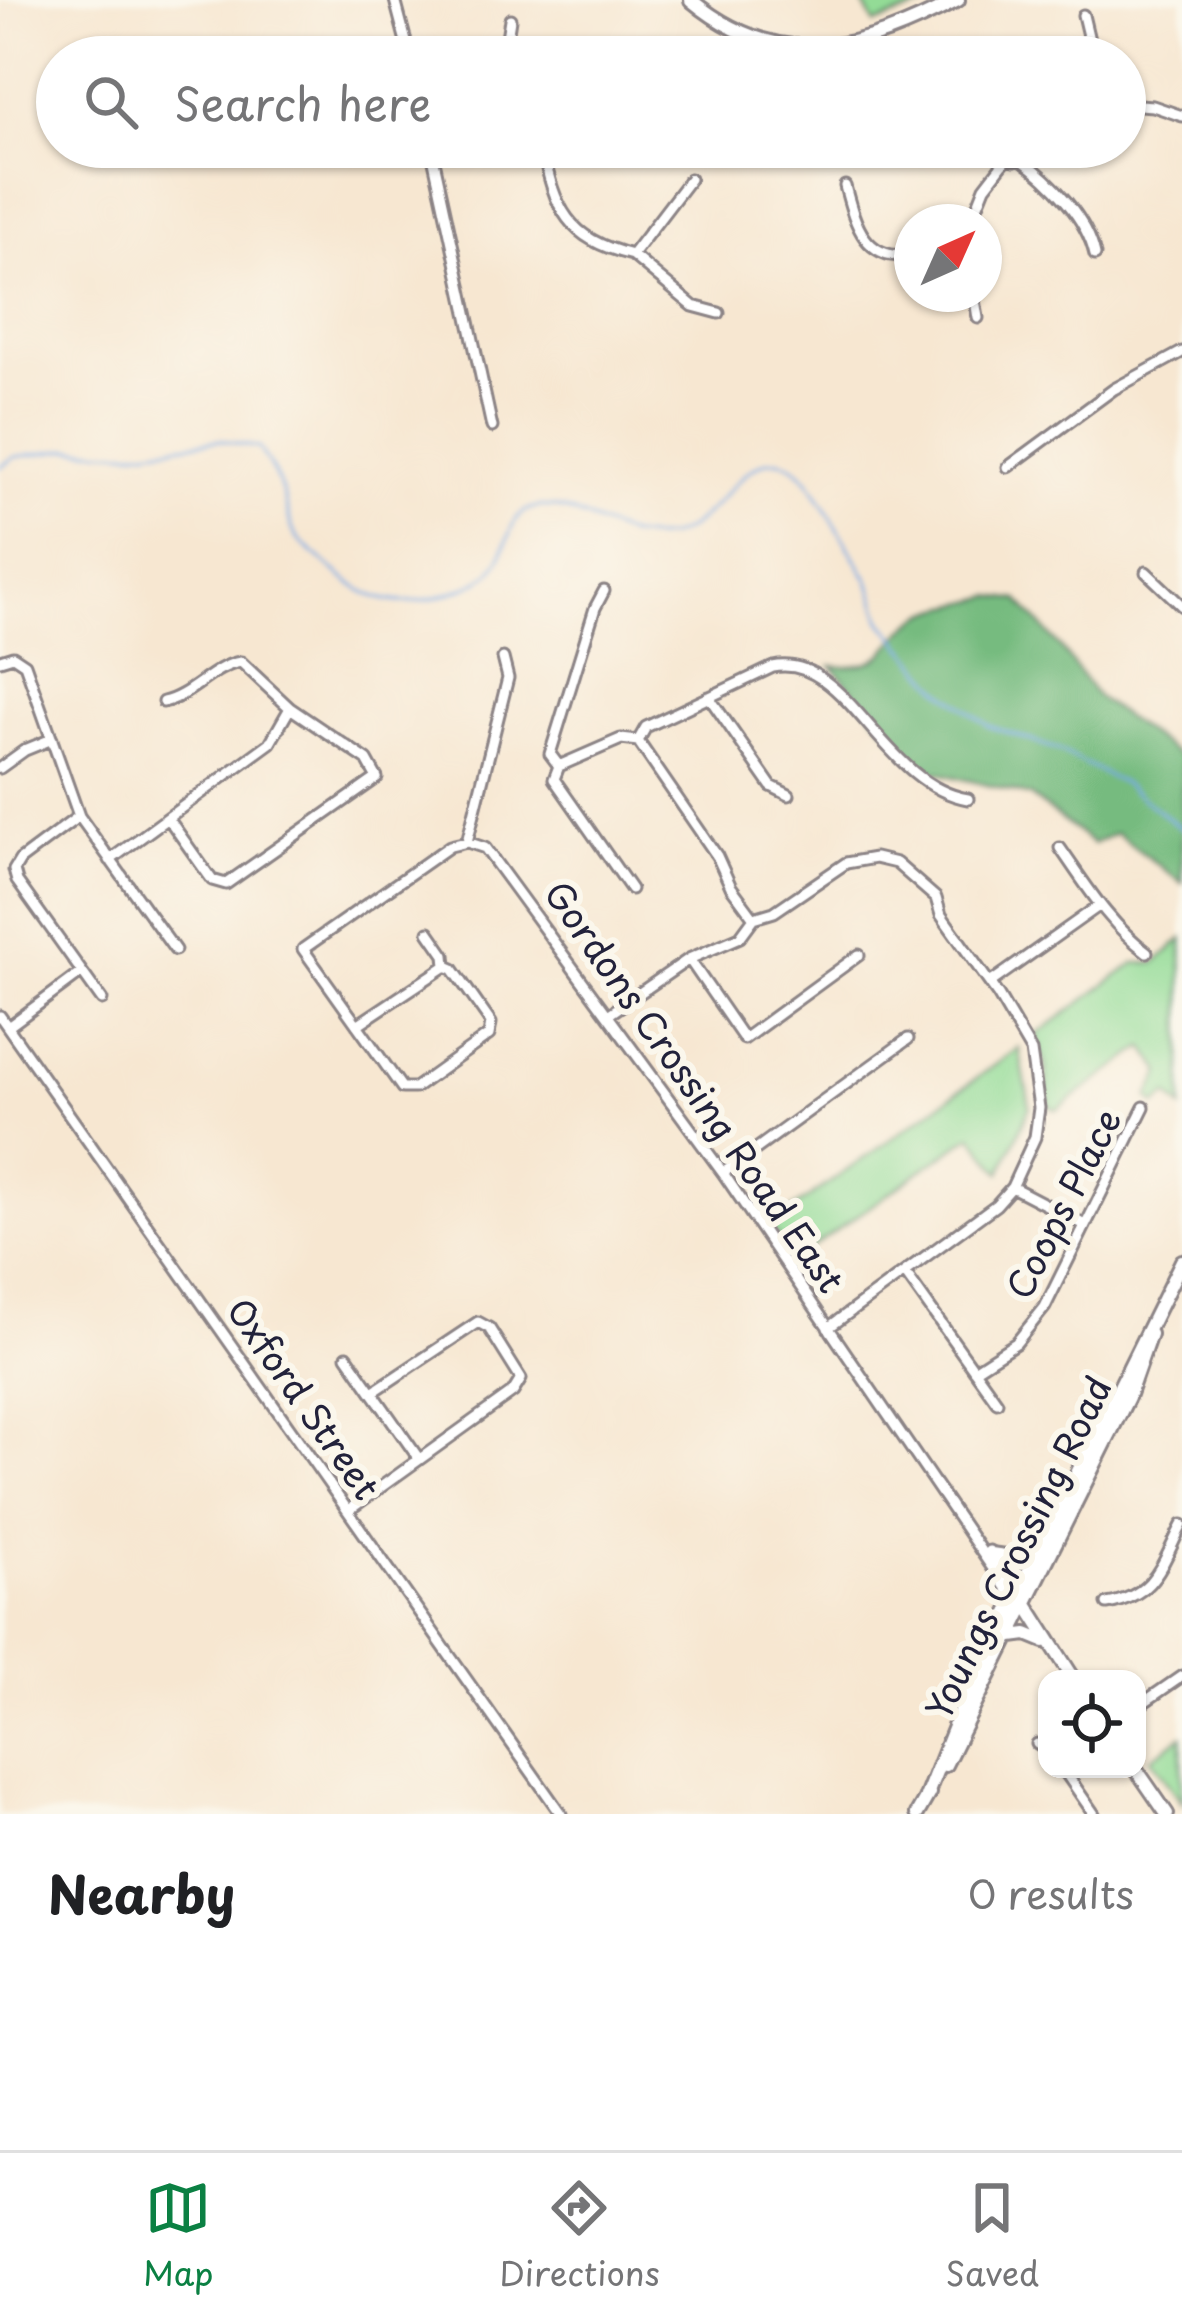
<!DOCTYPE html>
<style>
:root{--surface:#fff;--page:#f2f2f2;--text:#202124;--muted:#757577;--line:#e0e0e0;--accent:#0b8043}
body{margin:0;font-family:"Playpen Sans",sans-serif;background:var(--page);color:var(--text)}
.controls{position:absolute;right:36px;bottom:36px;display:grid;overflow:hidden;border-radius:24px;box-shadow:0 3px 9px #0004}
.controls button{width:108px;height:108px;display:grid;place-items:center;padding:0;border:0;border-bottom:3px solid var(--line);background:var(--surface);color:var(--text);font:60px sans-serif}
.compass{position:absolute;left:894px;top:204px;width:108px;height:108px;border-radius:50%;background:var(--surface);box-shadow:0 3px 9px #0004;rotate:45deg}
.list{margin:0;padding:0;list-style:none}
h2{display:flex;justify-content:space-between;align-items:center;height:156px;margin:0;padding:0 48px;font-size:51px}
h2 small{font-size:39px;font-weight:400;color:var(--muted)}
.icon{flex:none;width:66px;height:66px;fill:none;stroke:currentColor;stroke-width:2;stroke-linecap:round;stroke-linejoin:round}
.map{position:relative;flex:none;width:1182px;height:1814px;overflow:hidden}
.search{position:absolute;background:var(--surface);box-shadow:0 3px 9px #0004;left:36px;right:36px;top:36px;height:132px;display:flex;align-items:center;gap:30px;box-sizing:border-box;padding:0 42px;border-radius:66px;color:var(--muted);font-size:45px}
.sheet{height:336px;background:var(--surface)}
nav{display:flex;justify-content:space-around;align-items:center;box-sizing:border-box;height:168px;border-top:3px solid var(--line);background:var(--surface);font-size:33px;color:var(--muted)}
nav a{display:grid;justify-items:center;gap:6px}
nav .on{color:var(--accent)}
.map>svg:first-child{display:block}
.green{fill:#93db96;stroke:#5a7e68;stroke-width:3}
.forest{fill:#76bb7f;stroke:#4c6e5d;stroke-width:3}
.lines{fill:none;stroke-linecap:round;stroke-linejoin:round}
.stream{stroke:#79abe5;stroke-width:3}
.street-casing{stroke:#8c8486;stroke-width:15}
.secondary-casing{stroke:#8c8486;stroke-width:18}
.street{stroke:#fff;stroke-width:9}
.secondary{stroke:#fff;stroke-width:12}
.labels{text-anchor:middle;stroke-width:12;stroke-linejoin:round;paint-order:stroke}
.street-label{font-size:36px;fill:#22223b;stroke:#fbf7ec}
</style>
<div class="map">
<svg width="1182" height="1814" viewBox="0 0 1182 1814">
<rect width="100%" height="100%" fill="#fbf7ec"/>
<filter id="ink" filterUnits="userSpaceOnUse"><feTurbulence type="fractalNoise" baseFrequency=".00833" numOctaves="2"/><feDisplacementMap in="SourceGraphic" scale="24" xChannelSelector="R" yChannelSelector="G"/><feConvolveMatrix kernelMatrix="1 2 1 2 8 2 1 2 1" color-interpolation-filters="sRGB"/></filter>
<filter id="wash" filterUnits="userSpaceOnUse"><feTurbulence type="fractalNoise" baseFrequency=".004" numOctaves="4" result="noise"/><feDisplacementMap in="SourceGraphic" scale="48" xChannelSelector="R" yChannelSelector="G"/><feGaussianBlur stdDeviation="2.7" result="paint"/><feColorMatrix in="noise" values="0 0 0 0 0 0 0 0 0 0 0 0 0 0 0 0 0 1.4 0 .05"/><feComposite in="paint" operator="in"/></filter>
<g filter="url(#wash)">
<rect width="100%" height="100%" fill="#f7e7d1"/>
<path class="green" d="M861 0H942L875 24Z
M1182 939V1108L1168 1095 1156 1105 1149 1097 1162 1072 1144 1047 1057 1110 1049 1106 1046 1069 1036 1035 1135 963H1155Z
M1019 1048 1030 1106 1001 1173 972 1135 794 1260 770 1225Z
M1182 1736V1802L1151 1758Z"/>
<path class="forest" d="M992 596 1019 600 1061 648 1097 697 1182 758V883L1116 833 1093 844 1030 796 919 768 832 666C899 671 883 629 936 610 954 604 974 602 992 596Z"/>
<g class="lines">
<path class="stream" d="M0 467 15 457 69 449 131 452 220 440 259 448C267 461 276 474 281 488 286 503 288 519 294 532 299 543 311 550 320 558 357 593 389 613 441 596 456 591 471 587 484 578 509 561 505 522 525 511 568 488 622 559 682 532 725 512 761 417 811 484L869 581 882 621 939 688 989 726 1058 750 1124 784 1182 829"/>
</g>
</g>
<g filter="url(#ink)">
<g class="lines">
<defs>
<path id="street" d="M395 0 410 57
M1083 15 1093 57
M504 57 510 19
M1125 104 1153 106 1182 116
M431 147 492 427
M542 147C555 209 567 239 632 255L690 179
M1007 147 1008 157 1015 160 1023 157 1024 147
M543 153 565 147
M1021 159C1051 181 1087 218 1095 255
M845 186C855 223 864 262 912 255
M971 222 985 187 1008 157
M632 255 693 306 719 313
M974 294 978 318
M1008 467 1114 389 1182 352
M1146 572 1182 606
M0 660 13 656 25 664 79 816 175 950
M709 697 771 786 789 795
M163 702C192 696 212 666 241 662L290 708 367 760 377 778 226 884 212 880 168 818
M638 741 717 856 731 887 754 918
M559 766 621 739 638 741 646 727 773 667C847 652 882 785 968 799
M559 766 550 754 595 608 604 591
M559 766 554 779 631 889
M0 768 25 750 52 739
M79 816 20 860 14 870 17 881 102 1000
M467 842 508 678 503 658
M1060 848C1086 885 1110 925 1147 952
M110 860 270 743 290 708
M429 932 445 955 446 966
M689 959 744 1039 859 955
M990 983 1100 905
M608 1015 689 959 740 937 754 918 774 912 846 863 875 858 896 863 936 898 941 915 998 995 1031 1051 1039 1108 1035 1137 1012 1187 996 1205 828 1328
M0 1016 561 1814
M357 1025 446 966 453 969 491 1023 489 1035 415 1088H402L303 949 450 846 467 842 485 848 723 1173 1015 1601
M8 1027 82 972
M723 1173 908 1039
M1012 1187 1085 1225
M905 1273 997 1402
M347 1356 419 1459
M974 1370 1016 1343 1045 1307 1144 1107
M349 1510 513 1392 521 1379 489 1328 478 1322 373 1392
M989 1551 1019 1593
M1107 1604C1156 1595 1161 1565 1182 1525
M1137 1707 1182 1676
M1037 1744 1047 1750
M1063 1769 1094 1814"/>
<path id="secondary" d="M691 0C781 75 864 49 958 0
M991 1554 1019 1558 1039 1546
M1023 1599 1074 1679
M1012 1636 1027 1634 1044 1641
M945 1765 1128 1397 1150 1334
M1136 1769 1167 1814
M926 1797 963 1704 1182 1261
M917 1814 929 1793"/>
</defs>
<use href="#street" class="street-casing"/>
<use href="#secondary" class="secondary-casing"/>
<use href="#street" class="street"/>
<use href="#secondary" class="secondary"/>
</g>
</g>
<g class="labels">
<g class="street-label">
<text transform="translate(694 1087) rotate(55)" y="13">Gordons Crossing Road East</text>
<text transform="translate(1064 1204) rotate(-63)" y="13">Coops Place</text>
<text transform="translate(303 1399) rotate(55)" y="13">Oxford Street</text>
<text transform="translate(1019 1548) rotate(-64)" y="13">Youngs Crossing Road</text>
</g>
</g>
</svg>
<div class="controls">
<button><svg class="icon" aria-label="locate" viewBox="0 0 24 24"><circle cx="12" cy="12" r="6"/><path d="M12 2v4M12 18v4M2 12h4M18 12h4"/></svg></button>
</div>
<svg class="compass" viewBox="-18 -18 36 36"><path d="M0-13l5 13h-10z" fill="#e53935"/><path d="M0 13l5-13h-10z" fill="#757577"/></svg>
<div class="search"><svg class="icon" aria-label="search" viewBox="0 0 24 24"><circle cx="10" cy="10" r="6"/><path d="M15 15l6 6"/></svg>Search here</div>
</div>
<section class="sheet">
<h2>Nearby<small>0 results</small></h2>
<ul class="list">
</ul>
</section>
<nav>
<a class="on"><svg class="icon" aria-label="map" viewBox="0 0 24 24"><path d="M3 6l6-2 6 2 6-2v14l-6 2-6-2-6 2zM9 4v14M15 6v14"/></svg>Map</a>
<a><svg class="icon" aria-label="directions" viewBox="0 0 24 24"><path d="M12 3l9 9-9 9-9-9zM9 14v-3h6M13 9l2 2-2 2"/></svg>Directions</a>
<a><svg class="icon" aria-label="saved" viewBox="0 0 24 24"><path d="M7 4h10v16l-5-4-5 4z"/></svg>Saved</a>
</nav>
